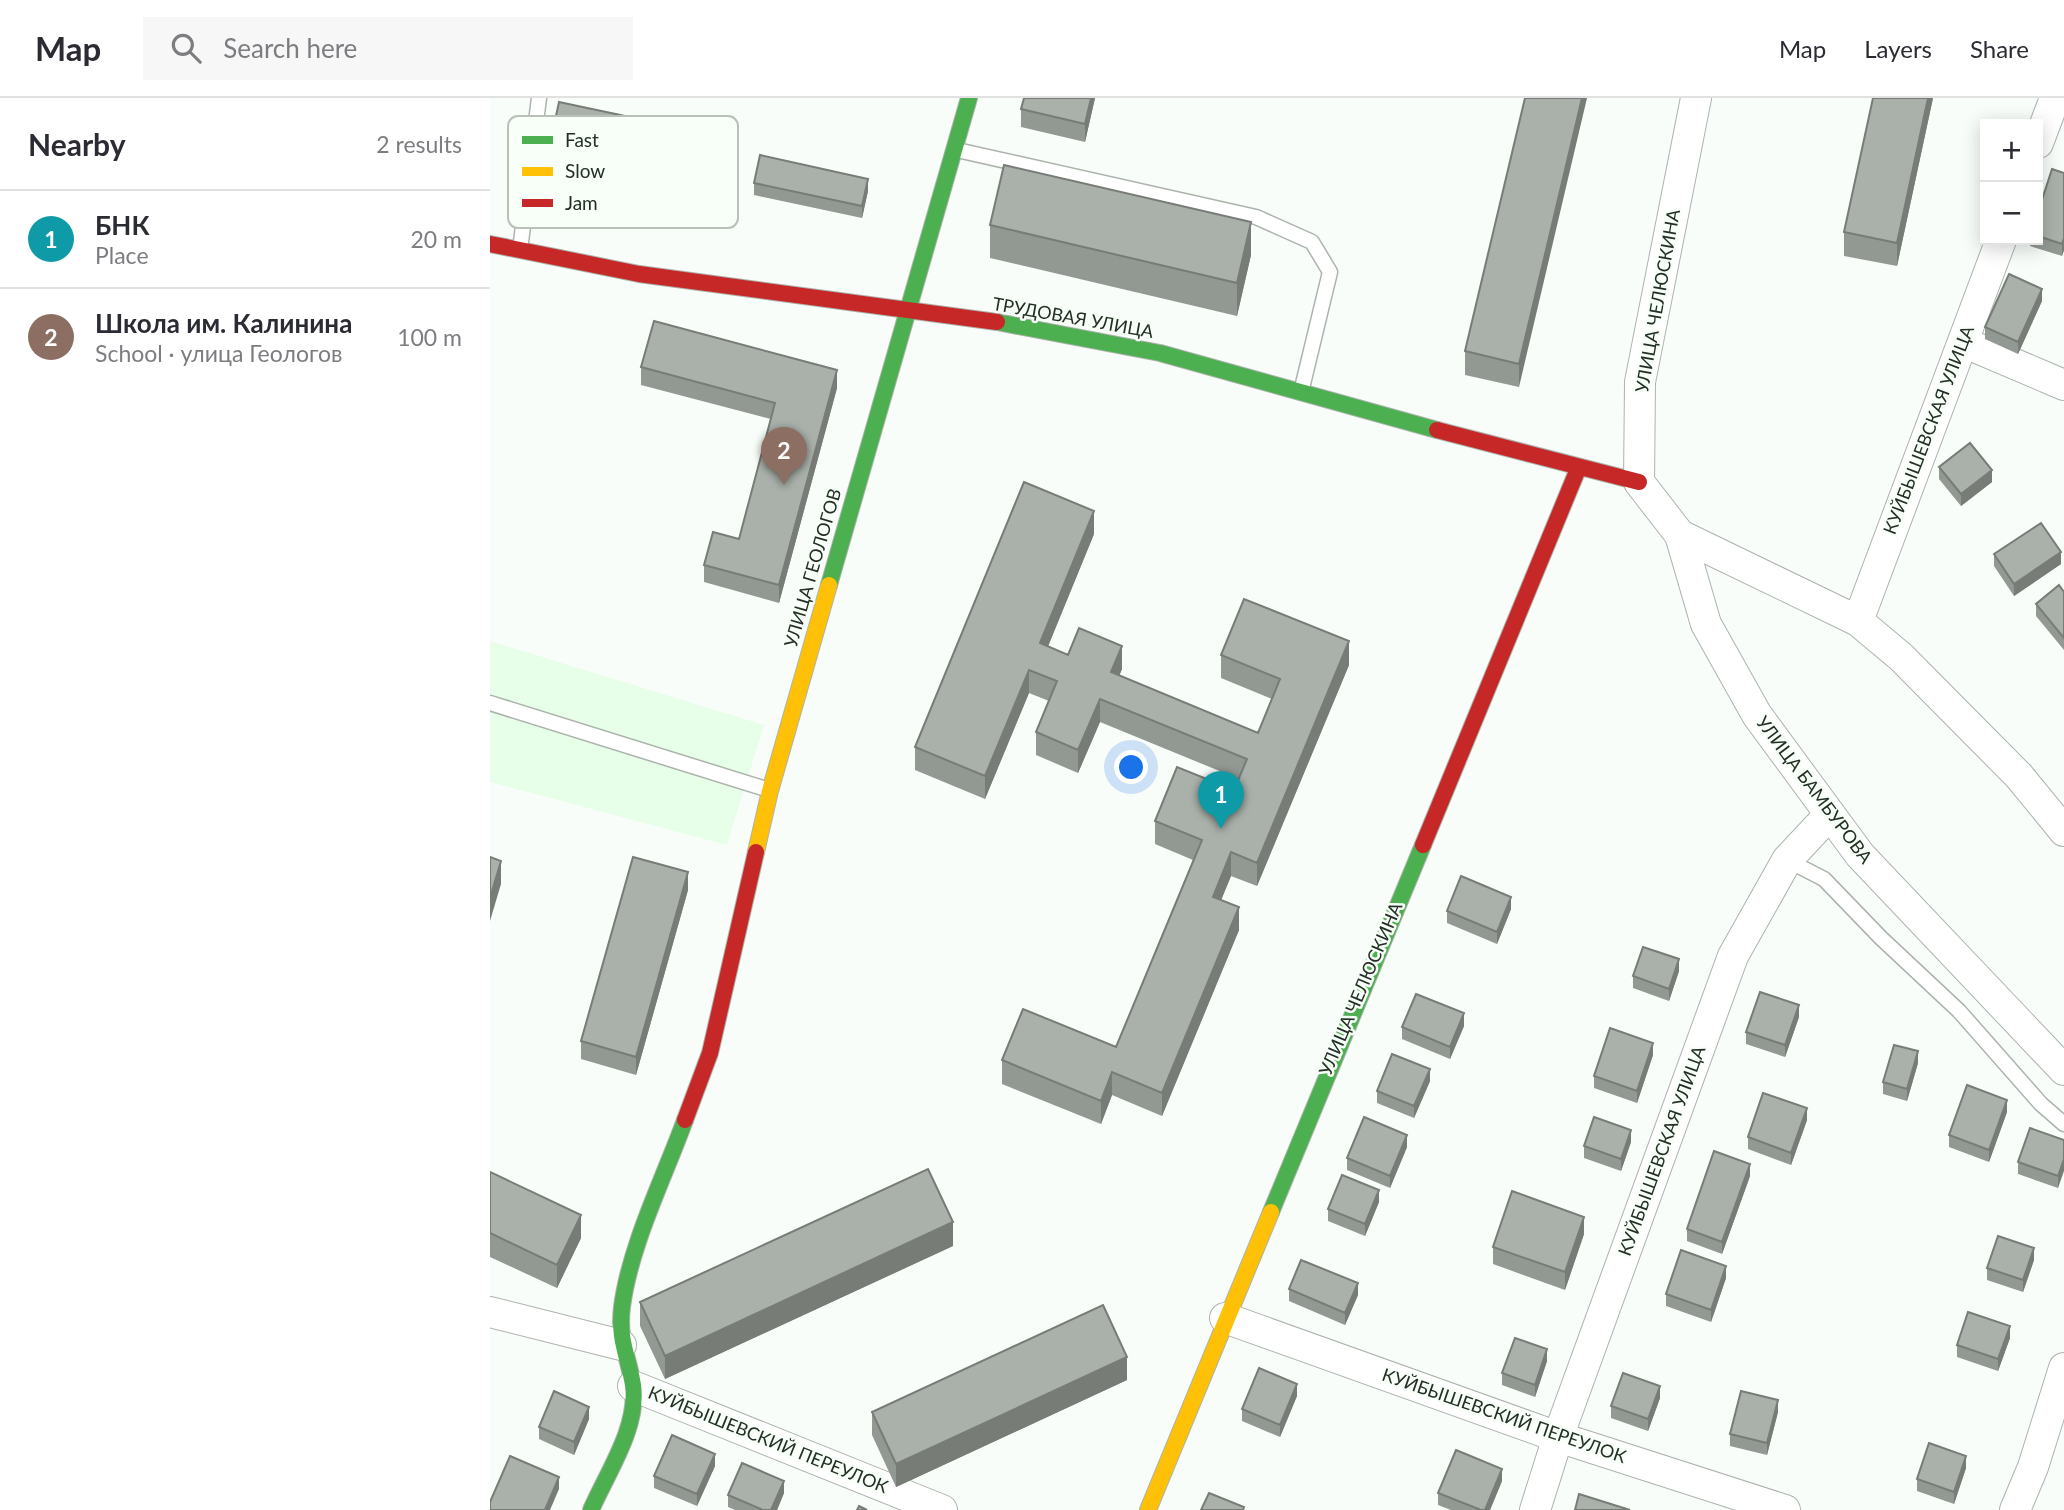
<!DOCTYPE html>
<meta charset="utf-8">
<style>
:root{--surface:#fff;--page:#f7f7f7;--text:#2b2b33;--muted:#7c7c81;--line:#e1e1e2;--accent:#6e776f}
body{margin:0;font-family:Lato,sans-serif;background:var(--page);color:var(--text)}
.controls{position:absolute;right:21px;top:21px;display:grid;overflow:hidden;border-radius:0px;box-shadow:0 4px 18px #0003}
.controls button{width:63px;height:63px;display:grid;place-items:center;padding:0;border:0;border-bottom:2px solid var(--line);background:var(--surface);color:var(--text);font:35px sans-serif}
.you{position:absolute;left:642px;top:670px;width:24px;height:24px;margin:-18px;border:5px solid #fff;border-radius:50%;background:#1a73e8;box-shadow:0 0 0 10px #1a73e833}
.badge{display:grid;place-items:center;width:46px;height:46px;border-radius:50%;background:var(--accent);color:#fff;font-size:23px;font-weight:700}
.pin{position:absolute;translate:-50% -58px;filter:drop-shadow(0 2px 4px #0008)}
.pin::after{content:'';position:absolute;top:37px;width:24px;height:21px;background:inherit;clip-path:polygon(0 0,100% 0,50% 100%)}
.list{margin:0;padding:0;list-style:none}
h2{display:flex;justify-content:space-between;align-items:center;height:91px;margin:0;padding:0 28px;font-size:30px}
h2 small{font-size:23px;font-weight:400;color:var(--muted)}
.list li{display:grid;grid-template-columns:46px 1fr auto;gap:21px;align-items:center;box-sizing:border-box;height:98px;padding:0 28px;border-top:2px solid var(--line)}
.list b{display:block;font-size:26px;white-space:nowrap}
.list p{margin:0;font-size:23px;white-space:nowrap;color:var(--muted)}
.list em{font-size:23px;font-style:normal;color:var(--muted)}
.icon{flex:none;width:38px;height:38px;fill:none;stroke:currentColor;stroke-width:2;stroke-linecap:round;stroke-linejoin:round}
.map{position:relative;flex:none;width:1574px;height:1412px;overflow:hidden}
header{display:flex;align-items:center;gap:42px;box-sizing:border-box;height:98px;padding:0 35px;background:var(--surface);border-bottom:2px solid var(--line)}
header strong{font-size:33px}
nav{display:flex;gap:38px;margin-inline-start:auto;font-size:24px}
.search{width:490px;height:63px;background:var(--page);display:flex;align-items:center;gap:18px;box-sizing:border-box;padding:0 24px;border-radius:0px;color:var(--muted);font-size:26px}
main{display:flex}
aside{flex:1;background:var(--surface)}
.map>svg:first-child{display:block}
.built{fill:#e7fee8}
.lines{fill:none;stroke-linecap:round;stroke-linejoin:round}
.lane-casing{stroke:#acb3ac;stroke-width:17}
.street-casing{stroke:#acb3ac;stroke-width:32}
.fast-casing{stroke:#acb3ac;stroke-width:18}
.slow-casing{stroke:#acb3ac;stroke-width:18}
.jam-casing{stroke:#acb3ac;stroke-width:18}
.lane{stroke:#fefffe;stroke-width:14}
.street{stroke:#fefffe;stroke-width:30}
.fast{stroke:#4caf50;stroke-width:16}
.slow{stroke:#ffc107;stroke-width:16}
.jam{stroke:#c62828;stroke-width:16}
.wall{fill:#929892}
.shaded-wall{fill:#777c77}
.building{fill:#aab1aa;stroke:#777c77;stroke-width:2}
.labels{text-anchor:middle;stroke-width:5;stroke-linejoin:round;paint-order:stroke}
.street-label{font-size:18px;fill:#232f24;stroke:#f8fef8}
.key{fill:#f8fef8;stroke:#b8c0b8;stroke-width:2}
.key-label{font-size:19px;fill:#232f24}
</style>
<header>
<strong>Map</strong>
<div class="search"><svg class="icon" aria-label="search" viewBox="0 0 24 24"><circle cx="10" cy="10" r="6"/><path d="M15 15l6 6"/></svg>Search here</div>
<nav><a>Map</a><a>Layers</a><a>Share</a></nav>
</header>
<main>
<aside>
<h2>Nearby<small>2 results</small></h2>
<ul class="list">
<li><span class="badge" style="background:#0f9aa8">1</span><div><b>БНК</b><p>Place</p></div><em>20 m</em></li>
<li><span class="badge" style="background:#8d6e63">2</span><div><b>Школа им. Калинина</b><p>School · улица Геологов</p></div><em>100 m</em></li>
</ul>
</aside>
<div class="map">
<svg width="1574" height="1412" viewBox="0 0 1574 1412">
<rect width="100%" height="100%" fill="#f9fdf9"/>
<path class="built" d="M0 543 274 627 237 747 0 684Z"/>
<g class="lines">
<defs>
<path id="lane" d="M467 52 766 119 822 144 840 174 812 290
M30 152 49 0
M0 605 279 692
M1297 762 1334 781 1391 840 1469 913 1551 1006 1574 1026"/>
<path id="street" d="M1206 0 1150 284 1149 384 1190 437 1216 526 1267 617 1370 757 1574 972
M1548 45 1565 0
M1473 244 1574 287
M1190 437 1368 523 1411 559 1529 678 1574 733
M1368 523 1511 142
M0 1214 131 1247
M735 1220 1068 1339 1295 1412
M143 1288 452 1412
M1045 1412 1068 1339 1243 858 1297 762 1340 716
M1525 1412 1543 1369 1574 1270"/>
<path id="fast" d="M507 224 670 255 947 332
M339 487 479 0
M781 1114 933 747
M101 1412C117 1375 149 1329 143 1287 138 1257 128 1242 132 1209 140 1147 174 1080 195 1022"/>
<path id="slow" d="M266 754 280 693 339 487
M658 1412 781 1114"/>
<path id="jam" d="M0 146 149 176 507 224
M947 332 1149 384
M933 747 1088 371
M195 1022 220 955 266 754"/>
</defs>
<use href="#lane" class="lane-casing"/>
<use href="#street" class="street-casing"/>
<use href="#fast" class="fast-casing"/>
<use href="#slow" class="slow-casing"/>
<use href="#jam" class="jam-casing"/>
<use href="#lane" class="lane"/>
<use href="#street" class="street"/>
<use href="#fast" class="fast"/>
<use href="#slow" class="slow"/>
<use href="#jam" class="jam"/>
</g>
<path class="wall" d="M605 0 595 44 531 29V11Z
M1035 0 1029 289 975 277V253Z
M1443 0 1407 168 1354 158V134Z
M63 32 206 51 200 79 63 50Z
M1574 75V152L1572 158 1540 148V142H1548V114Z
M264 85 378 93 372 120 264 97Z
M500 127 761 157 747 218 500 160Z
M1552 203 1528 256 1495 241V229Z
M151 269 347 290 289 505 214 484V467L249 441 281 321 151 287Z
M1449 369 1502 384 1471 408 1449 381Z
M604 436 558 548 578 557 632 571 629 578 768 635 782 601 731 580V557L859 567 767 788 741 778 731 802 749 832 672 1018 622 997 611 1026 512 986V962L626 949 703 762 665 746V723L744 692 749 681 610 624 588 675 546 657V634L559 603 539 595 495 701 425 672V649Z
M1504 456 1571 466 1524 498 1504 468Z
M1574 494V552L1546 518V506Z
M198 792 146 977 91 961V943Z
M1021 811 1007 846 957 825V813Z
M1189 873 1179 903 1143 890V878Z
M1309 919 1295 959 1256 946V934Z
M974 928 960 961 912 941V929Z
M1163 957 1147 1005 1104 990V978Z
M1428 965 1417 1003 1393 996V984Z
M940 983 924 1020 887 1005V993Z
M1517 1014 1499 1064 1459 1049V1037Z
M1317 1022 1301 1067 1258 1051V1039Z
M1574 1042 1568 1090 1528 1076V1064Z
M1141 1044 1131 1073 1094 1060V1048Z
M917 1049 900 1090 857 1072V1060Z
M0 1074 91 1140 67 1190 0 1159Z
M1260 1078 1232 1156 1197 1143V1131Z
M889 1104 875 1138 838 1123V1111Z
M1094 1136 1075 1192 1003 1166V1149Z
M463 1148 175 1281 150 1228V1204Z
M1544 1162 1533 1194 1497 1182V1170Z
M1236 1180 1221 1224 1176 1208V1196Z
M799 1191 868 1197 855 1227 799 1203Z
M1520 1240 1508 1273 1467 1259V1247Z
M1057 1263 1045 1299 1012 1287V1275Z
M637 1282 406 1389 382 1337V1314Z
M807 1298 790 1339 752 1323V1311Z
M1170 1300 1158 1333 1121 1320V1308Z
M1288 1314 1277 1357 1240 1348V1336Z
M99 1321 84 1357 49 1341V1329Z
M225 1368 207 1408 164 1390V1378Z
M1476 1370 1464 1406 1427 1393V1381Z
M1012 1383 1000 1412H961L948 1407V1395Z
M294 1395 287 1412H245L238 1409V1397Z"/>
<path class="shaded-wall" d="M601 0H605L595 44V26Z
M1092 0H1097L1029 289V266Z
M1438 0H1443L1407 168V145Z
M206 33V51L200 79V61Z
M378 81V93L372 120V108Z
M761 124V157L747 218V185Z
M1574 140V152L1572 158V146Z
M1552 191V203L1528 256V244Z
M347 272V290L289 505V487Z
M1502 372V384L1471 408V396Z
M604 413V436L550 568V545Z
M1571 454V466L1524 498V486Z
M859 543V567L767 788V765Z
M632 548V571L621 597V574Z
M539 572V595L495 701V678Z
M610 601V624L588 675V652Z
M741 754V778L723 822V799Z
M11 763V786L0 823V800Z
M198 774V792L146 977V959Z
M1021 799V811L1007 846V834Z
M749 809V832L672 1018V995Z
M1189 861V873L1179 903V891Z
M1309 907V919L1295 959V947Z
M974 915V928L960 961V949Z
M1163 945V957L1147 1005V993Z
M1428 953V965L1417 1003V991Z
M940 971V983L924 1020V1008Z
M622 974V997L611 1026V1003Z
M1517 1002V1014L1499 1064V1052Z
M1317 1010V1022L1301 1067V1055Z
M1141 1032V1044L1131 1073V1061Z
M917 1037V1049L900 1090V1078Z
M1574 1061V1073L1568 1090V1078Z
M1260 1066V1078L1232 1156V1144Z
M889 1092V1104L875 1138V1126Z
M91 1117V1140L67 1190V1167Z
M1094 1119V1136L1075 1192V1174Z
M463 1124V1148L175 1281V1258Z
M1544 1150V1162L1533 1194V1182Z
M1236 1168V1180L1221 1224V1212Z
M868 1185V1197L855 1227V1215Z
M1520 1228V1240L1508 1273V1261Z
M1057 1251V1263L1045 1299V1287Z
M637 1259V1282L406 1389V1366Z
M807 1286V1298L790 1339V1327Z
M1170 1288V1300L1158 1333V1321Z
M1288 1302V1314L1277 1357V1345Z
M99 1309V1321L84 1357V1344Z
M225 1356V1368L207 1408V1396Z
M1476 1358V1370L1464 1406V1394Z
M1012 1371V1383L1000 1412H995Z
M69 1379V1391L60 1412H55Z
M294 1383V1395L287 1412H281Z"/>
<path class="building" d="M534 0H601L595 26 531 11Z
M1035 0H1092L1029 266 975 253Z
M1383 0H1438L1407 145 1354 134Z
M69 4 206 33 200 61 63 32Z
M270 57 378 81 372 108 264 85Z
M514 67 761 124 747 185 500 127Z
M1562 71 1574 75V140L1572 146 1548 138V114Z
M1519 176 1552 191 1528 244 1495 229Z
M164 223 347 272 289 487 214 467 223 434 249 441 285 305 151 269Z
M1480 345 1502 372 1471 396 1449 369Z
M534 384 604 413 550 545 578 557 589 530 632 548 621 574 768 635 790 581 731 557 754 501 859 543 767 765 741 754 723 799 749 809 672 995 622 974 611 1003 512 962 533 911 626 949 712 742 665 723 687 669 744 692 757 661 610 601 588 652 546 634 567 583 539 572 495 678 425 649Z
M1551 425 1571 454 1524 486 1504 456Z
M1569 487 1574 494V540L1546 506Z
M0 759 11 763 0 800Z
M143 759 198 774 146 959 91 943Z
M971 778 1021 799 1007 834 957 813Z
M1153 849 1189 861 1179 891 1143 878Z
M1270 894 1309 907 1295 947 1256 934Z
M926 896 974 915 960 949 912 929Z
M1120 930 1163 945 1147 993 1104 978Z
M1404 947 1428 953 1417 991 1393 984Z
M902 956 940 971 924 1008 887 993Z
M1477 987 1517 1002 1499 1052 1459 1037Z
M1273 995 1317 1010 1301 1055 1258 1039Z
M874 1019 917 1037 900 1078 857 1060Z
M1104 1019 1141 1032 1131 1061 1094 1048Z
M1540 1030 1574 1042V1061L1568 1078 1528 1064Z
M1224 1053 1260 1066 1232 1144 1197 1131Z
M438 1071 463 1124 175 1258 150 1204Z
M0 1074 91 1117 67 1167 0 1135Z
M852 1077 889 1092 875 1126 838 1111Z
M1022 1093 1094 1119 1075 1174 1003 1149Z
M1508 1138 1544 1150 1533 1182 1497 1170Z
M1191 1152 1236 1168 1221 1212 1176 1196Z
M811 1162 868 1185 855 1215 799 1191Z
M613 1207 637 1259 406 1366 382 1314Z
M1478 1214 1520 1228 1508 1261 1467 1247Z
M1025 1240 1057 1251 1045 1287 1012 1275Z
M769 1270 807 1286 790 1327 752 1311Z
M1133 1275 1170 1288 1158 1321 1121 1308Z
M64 1293 99 1309 84 1344 49 1329Z
M1251 1293 1288 1302 1277 1345 1240 1336Z
M182 1337 225 1356 207 1396 164 1378Z
M1439 1345 1476 1358 1464 1394 1427 1381Z
M966 1352 1012 1371 995 1412H991L948 1395Z
M20 1358 69 1379 55 1412H0V1404Z
M252 1365 294 1383 281 1412H273L238 1397Z
M719 1395 754 1409 753 1412H711Z
M1089 1396 1140 1412H1085Z
M369 1408 377 1412H367Z"/>
<g class="labels">
<g class="street-label">
<text transform="translate(1168 203) rotate(-80)" y="6">УЛИЦА ЧЕЛЮСКИНА</text>
<text transform="translate(583 220) rotate(10)" y="6">ТРУДОВАЯ УЛИЦА</text>
<text transform="translate(1439 332) rotate(-69)" y="6">КУЙБЫШЕВСКАЯ УЛИЦА</text>
<text transform="translate(323 470) rotate(-74)" y="6">УЛИЦА ГЕОЛОГОВ</text>
<text transform="translate(1324 692) rotate(53)" y="6">УЛИЦА БАМБУРОВА</text>
<text transform="translate(871 891) rotate(-67)" y="6">УЛИЦА ЧЕЛЮСКИНА</text>
<text transform="translate(1172 1053) rotate(-70)" y="6">КУЙБЫШЕВСКАЯ УЛИЦА</text>
<text transform="translate(1014 1318) rotate(19)" y="6">КУЙБЫШЕВСКИЙ ПЕРЕУЛОК</text>
<text transform="translate(278 1342) rotate(22)" y="6">КУЙБЫШЕВСКИЙ ПЕРЕУЛОК</text>
</g>
</g>
<rect x="18" y="18" width="230" height="112" rx="10" class="key"/>
<rect x="32" y="38" width="31" height="8" fill="#4caf50"/>
<rect x="32" y="69" width="31" height="9" fill="#ffc107"/>
<rect x="32" y="101" width="31" height="8" fill="#c62828"/>
<g class="key-label">
<text x="75" y="49">Fast</text>
<text x="75" y="80">Slow</text>
<text x="75" y="112">Jam</text>
</g>
</svg>
<div class="controls">
<button>+</button>
<button>−</button>
</div>
<div class="you"></div>
<div class="pin badge" style="left:731px;top:731px;background:#0f9aa8">1</div>
<div class="pin badge" style="left:294px;top:387px;background:#8d6e63">2</div>
</div>
</main>
